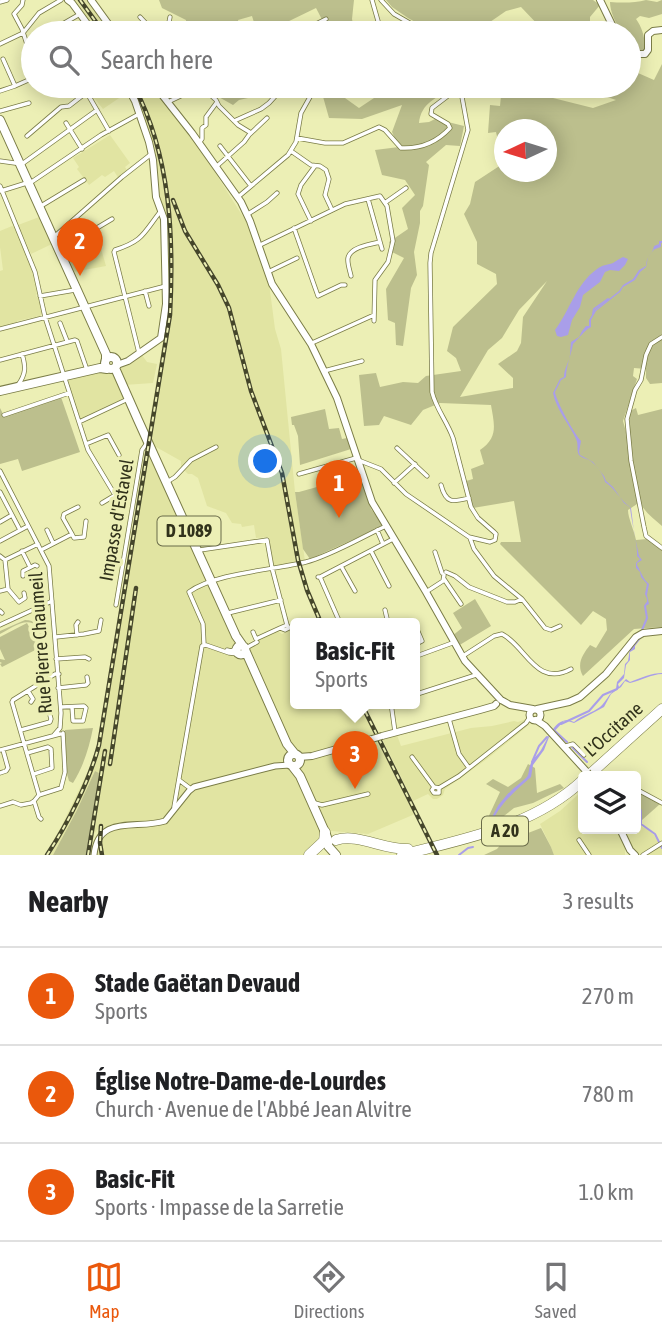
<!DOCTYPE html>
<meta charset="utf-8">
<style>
:root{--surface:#fff;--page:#f2f2f2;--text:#202124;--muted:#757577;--line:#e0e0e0;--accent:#ea580c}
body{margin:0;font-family:"Asap Condensed",sans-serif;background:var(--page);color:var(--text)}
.controls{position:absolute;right:21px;bottom:21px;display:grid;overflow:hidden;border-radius:7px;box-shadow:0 4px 18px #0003}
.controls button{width:63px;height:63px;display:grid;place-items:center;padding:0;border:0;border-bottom:2px solid var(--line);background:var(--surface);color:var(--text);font:35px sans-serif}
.compass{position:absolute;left:494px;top:119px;width:63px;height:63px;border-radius:50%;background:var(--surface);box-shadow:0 4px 18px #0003;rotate:266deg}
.you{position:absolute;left:266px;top:462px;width:24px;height:24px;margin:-18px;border:5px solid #fff;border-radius:50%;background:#1a73e8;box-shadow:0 0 0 10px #1a73e833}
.badge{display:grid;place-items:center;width:46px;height:46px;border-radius:50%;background:var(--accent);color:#fff;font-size:23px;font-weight:700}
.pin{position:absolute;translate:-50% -58px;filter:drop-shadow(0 2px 4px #0008)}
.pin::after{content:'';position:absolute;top:37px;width:24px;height:21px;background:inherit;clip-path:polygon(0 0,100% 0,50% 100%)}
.popup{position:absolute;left:290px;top:618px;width:130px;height:91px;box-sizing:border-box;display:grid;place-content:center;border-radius:7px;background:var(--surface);filter:drop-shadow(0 2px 5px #0005);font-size:23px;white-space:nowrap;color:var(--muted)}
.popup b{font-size:26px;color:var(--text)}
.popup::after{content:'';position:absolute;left:50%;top:100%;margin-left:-14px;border:14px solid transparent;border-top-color:var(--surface)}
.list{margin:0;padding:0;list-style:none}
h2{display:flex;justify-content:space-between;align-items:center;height:91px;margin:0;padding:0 28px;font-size:30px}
h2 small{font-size:23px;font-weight:400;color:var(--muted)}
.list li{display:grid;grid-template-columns:46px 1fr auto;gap:21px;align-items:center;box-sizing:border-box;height:98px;padding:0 28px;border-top:2px solid var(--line)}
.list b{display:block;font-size:26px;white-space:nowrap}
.list p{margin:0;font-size:23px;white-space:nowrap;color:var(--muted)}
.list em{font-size:23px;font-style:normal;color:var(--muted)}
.icon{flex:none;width:38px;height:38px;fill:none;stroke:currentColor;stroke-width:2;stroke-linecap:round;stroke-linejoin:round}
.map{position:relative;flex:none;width:662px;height:855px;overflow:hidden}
.search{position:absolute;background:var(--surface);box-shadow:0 4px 18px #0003;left:21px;right:21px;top:21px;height:77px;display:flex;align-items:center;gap:18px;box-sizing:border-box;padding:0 24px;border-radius:38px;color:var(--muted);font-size:26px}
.sheet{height:385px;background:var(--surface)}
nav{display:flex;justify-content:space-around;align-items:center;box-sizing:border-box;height:98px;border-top:2px solid var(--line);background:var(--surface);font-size:19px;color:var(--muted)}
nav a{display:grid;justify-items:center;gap:4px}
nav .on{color:var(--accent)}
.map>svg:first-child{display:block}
.built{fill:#e1e4a2}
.green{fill:#bcbf8d;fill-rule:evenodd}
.water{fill:#a99ee9}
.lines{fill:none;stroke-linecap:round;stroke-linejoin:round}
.stream{stroke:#a99ee9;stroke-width:2}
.minor-casing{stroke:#7a7c47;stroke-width:5}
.tertiary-casing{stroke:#7a7c47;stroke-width:7}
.secondary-casing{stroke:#7a7c47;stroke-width:8}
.primary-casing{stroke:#7a7c47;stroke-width:10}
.motorway-casing{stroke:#7a7c47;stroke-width:11}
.minor{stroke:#fff;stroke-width:3.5}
.tertiary{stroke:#fff;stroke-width:5}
.secondary{stroke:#fff;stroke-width:6}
.primary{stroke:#fff;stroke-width:8}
.motorway{stroke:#fff;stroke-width:10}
.rail-casing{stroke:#45462b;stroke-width:4.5}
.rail{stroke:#ecefb5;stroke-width:2;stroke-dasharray:5;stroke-linecap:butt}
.secondary-bridge-casing{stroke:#7a7c47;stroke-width:8;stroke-linecap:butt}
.secondary-bridge{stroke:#fff;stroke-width:6}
.labels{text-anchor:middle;stroke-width:7;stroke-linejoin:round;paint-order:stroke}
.shield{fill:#ecefb5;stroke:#696b49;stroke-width:2}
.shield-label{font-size:18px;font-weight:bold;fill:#31321b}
.street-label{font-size:19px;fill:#31321b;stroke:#ecefb5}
</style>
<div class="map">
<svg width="662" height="855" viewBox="0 0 662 855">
<rect width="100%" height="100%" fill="#ecefb5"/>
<path class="built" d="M71 0H87L112 33H96Z
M85 86H124L128 92 103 109 95 99 92 98Z
M130 86H152L199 147 247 223 259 252 269 283 275 329 281 349 295 492 305 561 274 567 269 537 256 538 254 525 242 527 241 524 232 523 226 513 207 506 198 478 192 474H188L181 467V461L156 447 154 451 243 642 247 644 278 631 282 634 295 628 296 703H363L415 814 368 834 331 831 306 855H95L102 828 97 830 94 834 90 855H87L99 773 95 771 77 810 53 855H45L61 827 81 786 92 762 97 744 167 316 168 268 155 162Z
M110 135 130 163 125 167 127 170 119 179 114 171 105 177 102 175 89 185 77 169 79 167 73 158Z
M42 216 54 243 31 254 18 225Z
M12 226 15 227 32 271 37 293 36 296 39 299 42 314 40 316 17 321V323L0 327V271L3 270 0 247V231Z
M98 238 106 266 73 272 65 259 76 254 74 249Z
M142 355 147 362 157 364 153 383 124 385 118 370Z
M102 371 113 374 125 399 79 420 66 379Z
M526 719 530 724 487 759 445 789 443 795 437 799H433L428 794 413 801 382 739 397 735 401 746 471 728 492 726 514 721 518 722Z
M583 790V829H617L625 848V855H554L551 847 540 824 560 811Z
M636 802 640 813 642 827 648 829 654 835 662 848V855H638L631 848 623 829H636Z"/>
<path class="green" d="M159 0H354L352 19 355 33H329L316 8 283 24 282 33H271L269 31 257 32 252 16 238 20 241 33H185L186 20 162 8Z
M386 0H593L600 5 590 17V25L598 33H588L587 31 574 30 575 33H530L541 28 521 7 506 11 474 33H435L408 18 392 7Z
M646 0 657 2 662 0V14L649 18 640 16 636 19C643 29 646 40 644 52L640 53 629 42V33H622C616 24 610 12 610 2 622 3 635 3 646 0Z
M629 61 638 73 654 80 662 64V383L650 384 646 378V369L634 368 633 376 637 379 623 421 629 443V461L637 493V504L628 510C628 518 634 530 636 540L647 539 662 550V627L634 629 583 676C576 664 583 654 590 645L596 648 607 630 606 619 593 611 581 625 500 544 501 542H521L514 501 473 508 466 481 473 479 471 469 484 464 480 450C499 437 494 424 491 405L440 403 423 410 411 425 384 416 379 425 364 426 359 375 376 373 380 387 403 382 418 383 426 376 461 371 456 358 447 351 453 327 497 284 496 274 477 264V242L464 214 470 204 475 182 504 163V172H546V130H504V152L500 149 496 132 488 133 490 105 500 106 502 86H522L553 98 593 108 616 100 584 89 581 86H629ZM547 281 523 317 521 343 517 351 498 364 513 378V388L460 397 488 350 502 338 519 310Z
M205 86H232L248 98 239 100 233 105 208 91Z
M320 86H344L345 98 359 108 392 86H453V89C437 97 421 103 419 123L429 122 439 117 444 121 464 126 460 146 446 145 426 162 429 165 423 206 420 211V223L414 252 417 275 411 288 403 346 396 345 395 323 388 320 386 289 404 258 392 252 389 242 408 229 402 208 415 195 405 180 382 175 375 150 399 147 392 132 402 105 362 119 329 118Z
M61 397 80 452 22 471 18 459 0 464V408L4 416Z
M636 408 638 415 662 409V526C655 520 647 514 642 506 636 493 627 424 630 411Z
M325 409 329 429 339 428 342 439 347 438 351 449 300 465 298 436 294 425H292L291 417Z
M360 475 371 509 382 524 381 527 310 559 303 549 295 492H299Z
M475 599 491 626 458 646 452 636 462 628 453 613Z
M25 620C38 620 45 631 41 643H44L45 645 2 667 0 664 2 663 0 662V659L5 660 0 649V637L27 623 38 644C40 638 41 633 37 627 28 615 10 629 0 634V631Z
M93 728C89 748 84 765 73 783L69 781 67 774 65 730Z
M528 764 535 768 537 793 560 784 564 788 533 803 514 808 491 826 486 822 500 792 486 784 493 779 508 787 521 778Z
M95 771 99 773 87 855H53L77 810Z
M636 791 660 804 642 820 636 802Z
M541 828 551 847 554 855H484L497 849 502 843Z"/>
<path class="water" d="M660 241H662V242C659 245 649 254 648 258 647 261 647 264 646 267L640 272 635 280 623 287 620 292 596 311 591 320V327C585 330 579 338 573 344 571 355 566 366 566 377L561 380 555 392C556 401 575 435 581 441L579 452 580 455 593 462 604 476 606 481 613 487 624 503 631 508 634 532 639 556 642 560 637 563V565C641 572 643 579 649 584L647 595 649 604 647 605V599L645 594 647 584 641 577 640 572 636 568V563L640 559 637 556C638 545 631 520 630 507 620 500 615 488 605 482 604 475 596 464 589 460 586 459 581 457 579 455 576 450 579 445 576 439 569 424 556 409 553 393L560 379 564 377C564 371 566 368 568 362 571 356 570 349 571 342L579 337 582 331 586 326H589V320L595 310 619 291 623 285 633 279 639 270 646 266C647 254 652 256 654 246L659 244Z
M623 257 628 259 625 265 619 271 610 270 605 272 600 282 583 295 580 307 572 320 568 335 561 337 557 336 555 330C570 310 576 284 597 269 602 265 607 265 613 263 616 261 619 259 623 257Z
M640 637H642L635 646V649L630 652V660L626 665 624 678 618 684 619 687 626 679 630 682C640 678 652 673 662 673V674C652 674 640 681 630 683L625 681 621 687 611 694 604 707 574 723 568 721H564L549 737 544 750 533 765 531 777C515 791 496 807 489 829L487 830 488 824 503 801C506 799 507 796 509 793 514 787 521 783 526 778 530 774 528 769 531 763 533 758 538 755 541 750 548 739 556 713 574 722 582 715 592 713 600 707 607 701 608 694 616 689L617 682 624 674 625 664 628 661 630 649Z"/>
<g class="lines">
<path class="stream" d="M655 248 660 246V242H662
M593 314 594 309 608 299
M642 630 647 618 645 606 647 603
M561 724 589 711 603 695 617 689
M555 731 567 742
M572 747 587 762
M532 762 539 746 547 737
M618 776H619
M636 798 641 811V824L655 834 662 848
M491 821 499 806 509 794
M459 855 468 848 473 847"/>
<defs>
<path id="minor" d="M23 0 22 5 14 14 22 29 33 63
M372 0 378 21
M381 0 394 14 427 33
M0 2 7 0
M140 17 155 33
M253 25 255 33
M47 33 80 14
M82 33 90 28
M167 33 170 17
M310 33 318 23 326 19
M0 44 23 33 39 13 61 0
M3 59 15 86
M42 86 46 92
M83 86 109 131
M181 86 185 93
M294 86 310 95
M0 91 15 86 33 78
M168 102 189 92H207L216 100 219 106 238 125 251 133
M0 111 29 103
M234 121 261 109 269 103 279 92 289 86
M66 123 82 149
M27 136 61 107 69 106 87 92
M297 138 325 143H343L379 127 385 130 401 148C420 149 437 142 450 128L448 124 431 114 432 108 453 92 461 89
M199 143 202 139V128L206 125V117L217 102
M220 146 251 186
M291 151 311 165 320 166 326 170 329 179 325 195 332 210
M0 161 22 164 97 110
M217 166 244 142 249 135 267 118
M0 186 35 272 45 317 88 450 115 495
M1 191 33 181 101 135 139 114
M238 197 288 155 296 142 301 113 310 97 312 86
M368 199 382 249
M386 202 406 188
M41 206 84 180
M248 214 267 202 277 193
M311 221 298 194 301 185 315 166
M294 228 318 296 341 285H345
M55 236 122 177 150 155
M258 246 345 204 380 196 387 206 393 241 388 262 375 280 374 321
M60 250 112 219
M268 272 297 258
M351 276C350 271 347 263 348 258 350 247 371 244 380 242
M145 291 149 306
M40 296 75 290
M60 323 67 341
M0 329 166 286
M662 337 651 344 646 355 641 380 635 390 627 419 631 461 644 527 646 536 662 548
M312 343 374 315
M139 353 114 252 115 250C143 241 143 234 160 212
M0 360 75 340 77 341 87 370
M324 371 362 361
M18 385C26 374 26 367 22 354
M4 415 69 393
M79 422 128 399
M86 444 108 435 119 455
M397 448 427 476
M358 460 381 469 406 494 469 537 490 542 495 540 496 534 494 532 478 518 471 507 453 438C447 421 436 409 432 392L430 263 431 253 468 130 460 86
M0 471 49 566 61 713 60 728 54 735
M299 474 356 458
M167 482 175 477 191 460 216 447
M394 483 415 464
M441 485C446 504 453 502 469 498
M0 492 20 530
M102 503 127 488
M0 522 12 515
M47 530 53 543
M377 530 383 544
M72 534 74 538 84 537 86 521
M470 538 474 549 494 576 522 599 545 628 551 630 560 626
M0 541 28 526
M43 549 72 534 63 518 64 514 78 507
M200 550 267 540 272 568 287 625
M22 551 30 567
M371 551 389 586
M435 552 442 573
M0 556 5 560 8 589 0 591
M5 560 38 544
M341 566 355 591
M446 572 455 576 469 587 507 602H515L522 599
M23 576V571L35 565 37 566
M318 577H320L393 539
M320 577 340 623
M444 579 461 604
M8 589 19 602 25 598 24 593
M426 592 443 581 444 575
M116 605 142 450 147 443
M385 610 388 623
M0 611 2 613
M228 613 281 600
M302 623H305
M0 625 52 601
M287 625 289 628 285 630 280 628Z
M414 626 416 627 422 641 414 645
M253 632 256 639 280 628
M77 635 76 625 78 622
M56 637 84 634 99 631 101 620
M204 645 203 624 189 592C215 573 273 570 306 562 330 556 362 537 386 526
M246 648 257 642
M227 650 231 651 237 648
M463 656 494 636 502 634C526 646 536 688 571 669
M414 657 455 642
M56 659 85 657 89 659
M58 688 86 685 88 683 87 677
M28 691 33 699 31 702
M414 695 476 675
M381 703H388
M391 703 395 732
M61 707 84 706 86 708 83 721H73L72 707
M449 719 459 754 469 768
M21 730 50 722 51 719C47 706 49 694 41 682
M566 746 573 744 584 755
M342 747 344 758
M0 750 60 734
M27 753 48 747 51 749 52 768 34 774
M412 757 434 787
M0 773 6 771 8 768 3 750
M608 775 611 776
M179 780 191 789
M439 788V793H434L432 790 434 787 439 788 459 776 526 723 530 717
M636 789 662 803
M39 795 12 702 13 700 55 674H59
M34 801 39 817 41 819
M315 803 322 805 368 794
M0 806 13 802 21 805 31 803 34 801 39 795 61 788 65 772 63 733
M174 807 202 646 206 645 229 653 239 654
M579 840 589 855
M643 855 662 843"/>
<path id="tertiary" d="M94 855C98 814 136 830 165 821L189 791 194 787 275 766 290 765"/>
<path id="secondary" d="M68 0 72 3 94 33
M91 0 115 33
M600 0 616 33
M629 47 638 54H645L648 50V35L653 31 662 30
M155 86 192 133 241 202 250 221 272 284 311 344 337 398 372 502 426 592 465 661 501 700
M117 365 128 361 161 338 166 304 164 219 156 197 153 160 149 142 135 101 127 86
M503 701 510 705 533 709
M537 709 569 702 580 697 606 674 636 637 643 633 662 631
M529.5 715a5.5 5.5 0 1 1 11 0a5.5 5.5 0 1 1-11 0Z
M536 720 545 726 587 772
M382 736 480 710 494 706 496 704
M299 757 312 756 372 739
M620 829 630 850 635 855"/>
<path id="primary" d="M0 120 106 354V359
M105 363a6 6 0 1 1 12 0a6 6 0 1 1-12 0Z
M115 368 138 420 236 636 243 646
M0 391 100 368 107 369
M236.5 650a4.5 4.5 0 1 1 9 0a4.5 4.5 0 1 1-9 0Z
M246 652 287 744 295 754
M288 760a6 6 0 1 1 12 0a6 6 0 1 1-12 0Z
M293 767 300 776 325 832 328 840V846L336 855"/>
<path id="motorway" d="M588 776 662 709
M336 840C358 833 383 850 408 849
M309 855 324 841 325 832
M402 855C466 838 533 827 583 780"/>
</defs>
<use href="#minor" class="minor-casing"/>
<use href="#tertiary" class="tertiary-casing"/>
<use href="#secondary" class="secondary-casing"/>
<use href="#primary" class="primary-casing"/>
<use href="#motorway" class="motorway-casing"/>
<use href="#minor" class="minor"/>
<use href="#tertiary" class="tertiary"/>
<use href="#secondary" class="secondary"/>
<use href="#primary" class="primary"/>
<use href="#motorway" class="motorway"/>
<defs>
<path id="rail" d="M80 0 104 33
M173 200 185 231 218 285 229 308 251 391 282 473 298 560 307 590 321 623
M361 703 437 855
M110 764 136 588
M101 826 100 843 102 855
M47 855C68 823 89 782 99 745L170 315C174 238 171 156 134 86
M88 855 105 751"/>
</defs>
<use href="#rail" class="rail-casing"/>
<use href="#rail" class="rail"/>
<defs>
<path id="secondary-bridge" d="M372 739 382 736
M587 772 590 776"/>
</defs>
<use href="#secondary-bridge" class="secondary-bridge-casing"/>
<use href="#secondary-bridge" class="secondary-bridge"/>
</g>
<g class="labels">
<g class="shield">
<rect x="157.5" y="516.5" width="63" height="29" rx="5"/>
<rect x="482" y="816.5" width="46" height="29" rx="5"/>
</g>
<g class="shield-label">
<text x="189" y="537">D 1089</text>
<text x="505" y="837">A 20</text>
</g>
<g class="street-label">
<text transform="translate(116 520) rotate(-80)" y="7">Impasse d'Estavel</text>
<text transform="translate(40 643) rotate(-94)" y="7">Rue Pierre Chaumeil</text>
<text transform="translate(613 729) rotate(-42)" y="7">L'Occitane</text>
</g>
</g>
</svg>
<div class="controls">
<button><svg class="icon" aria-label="layers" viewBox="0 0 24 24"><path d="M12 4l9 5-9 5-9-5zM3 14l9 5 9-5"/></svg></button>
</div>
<svg class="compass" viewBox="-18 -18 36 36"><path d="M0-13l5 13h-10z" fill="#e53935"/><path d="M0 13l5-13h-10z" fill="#757577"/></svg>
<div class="you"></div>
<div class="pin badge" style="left:339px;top:518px">1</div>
<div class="pin badge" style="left:80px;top:276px">2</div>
<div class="pin badge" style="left:355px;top:789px">3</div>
<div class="popup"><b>Basic-Fit</b>Sports</div>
<div class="search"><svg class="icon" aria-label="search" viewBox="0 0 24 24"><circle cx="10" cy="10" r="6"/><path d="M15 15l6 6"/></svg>Search here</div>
</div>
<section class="sheet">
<h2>Nearby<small>3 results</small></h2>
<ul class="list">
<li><span class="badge">1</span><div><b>Stade Gaëtan Devaud</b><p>Sports</p></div><em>270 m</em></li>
<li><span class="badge">2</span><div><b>Église Notre-Dame-de-Lourdes</b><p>Church · Avenue de l'Abbé Jean Alvitre</p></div><em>780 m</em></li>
<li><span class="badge">3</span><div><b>Basic-Fit</b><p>Sports · Impasse de la Sarretie</p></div><em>1.0 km</em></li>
</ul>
</section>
<nav>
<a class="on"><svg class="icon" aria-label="map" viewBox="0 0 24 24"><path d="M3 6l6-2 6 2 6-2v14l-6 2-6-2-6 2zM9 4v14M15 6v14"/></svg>Map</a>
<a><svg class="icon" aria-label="directions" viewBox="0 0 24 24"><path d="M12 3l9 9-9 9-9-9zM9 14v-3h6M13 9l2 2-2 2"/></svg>Directions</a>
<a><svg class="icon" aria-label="saved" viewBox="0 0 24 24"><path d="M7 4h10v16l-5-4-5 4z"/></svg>Saved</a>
</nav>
